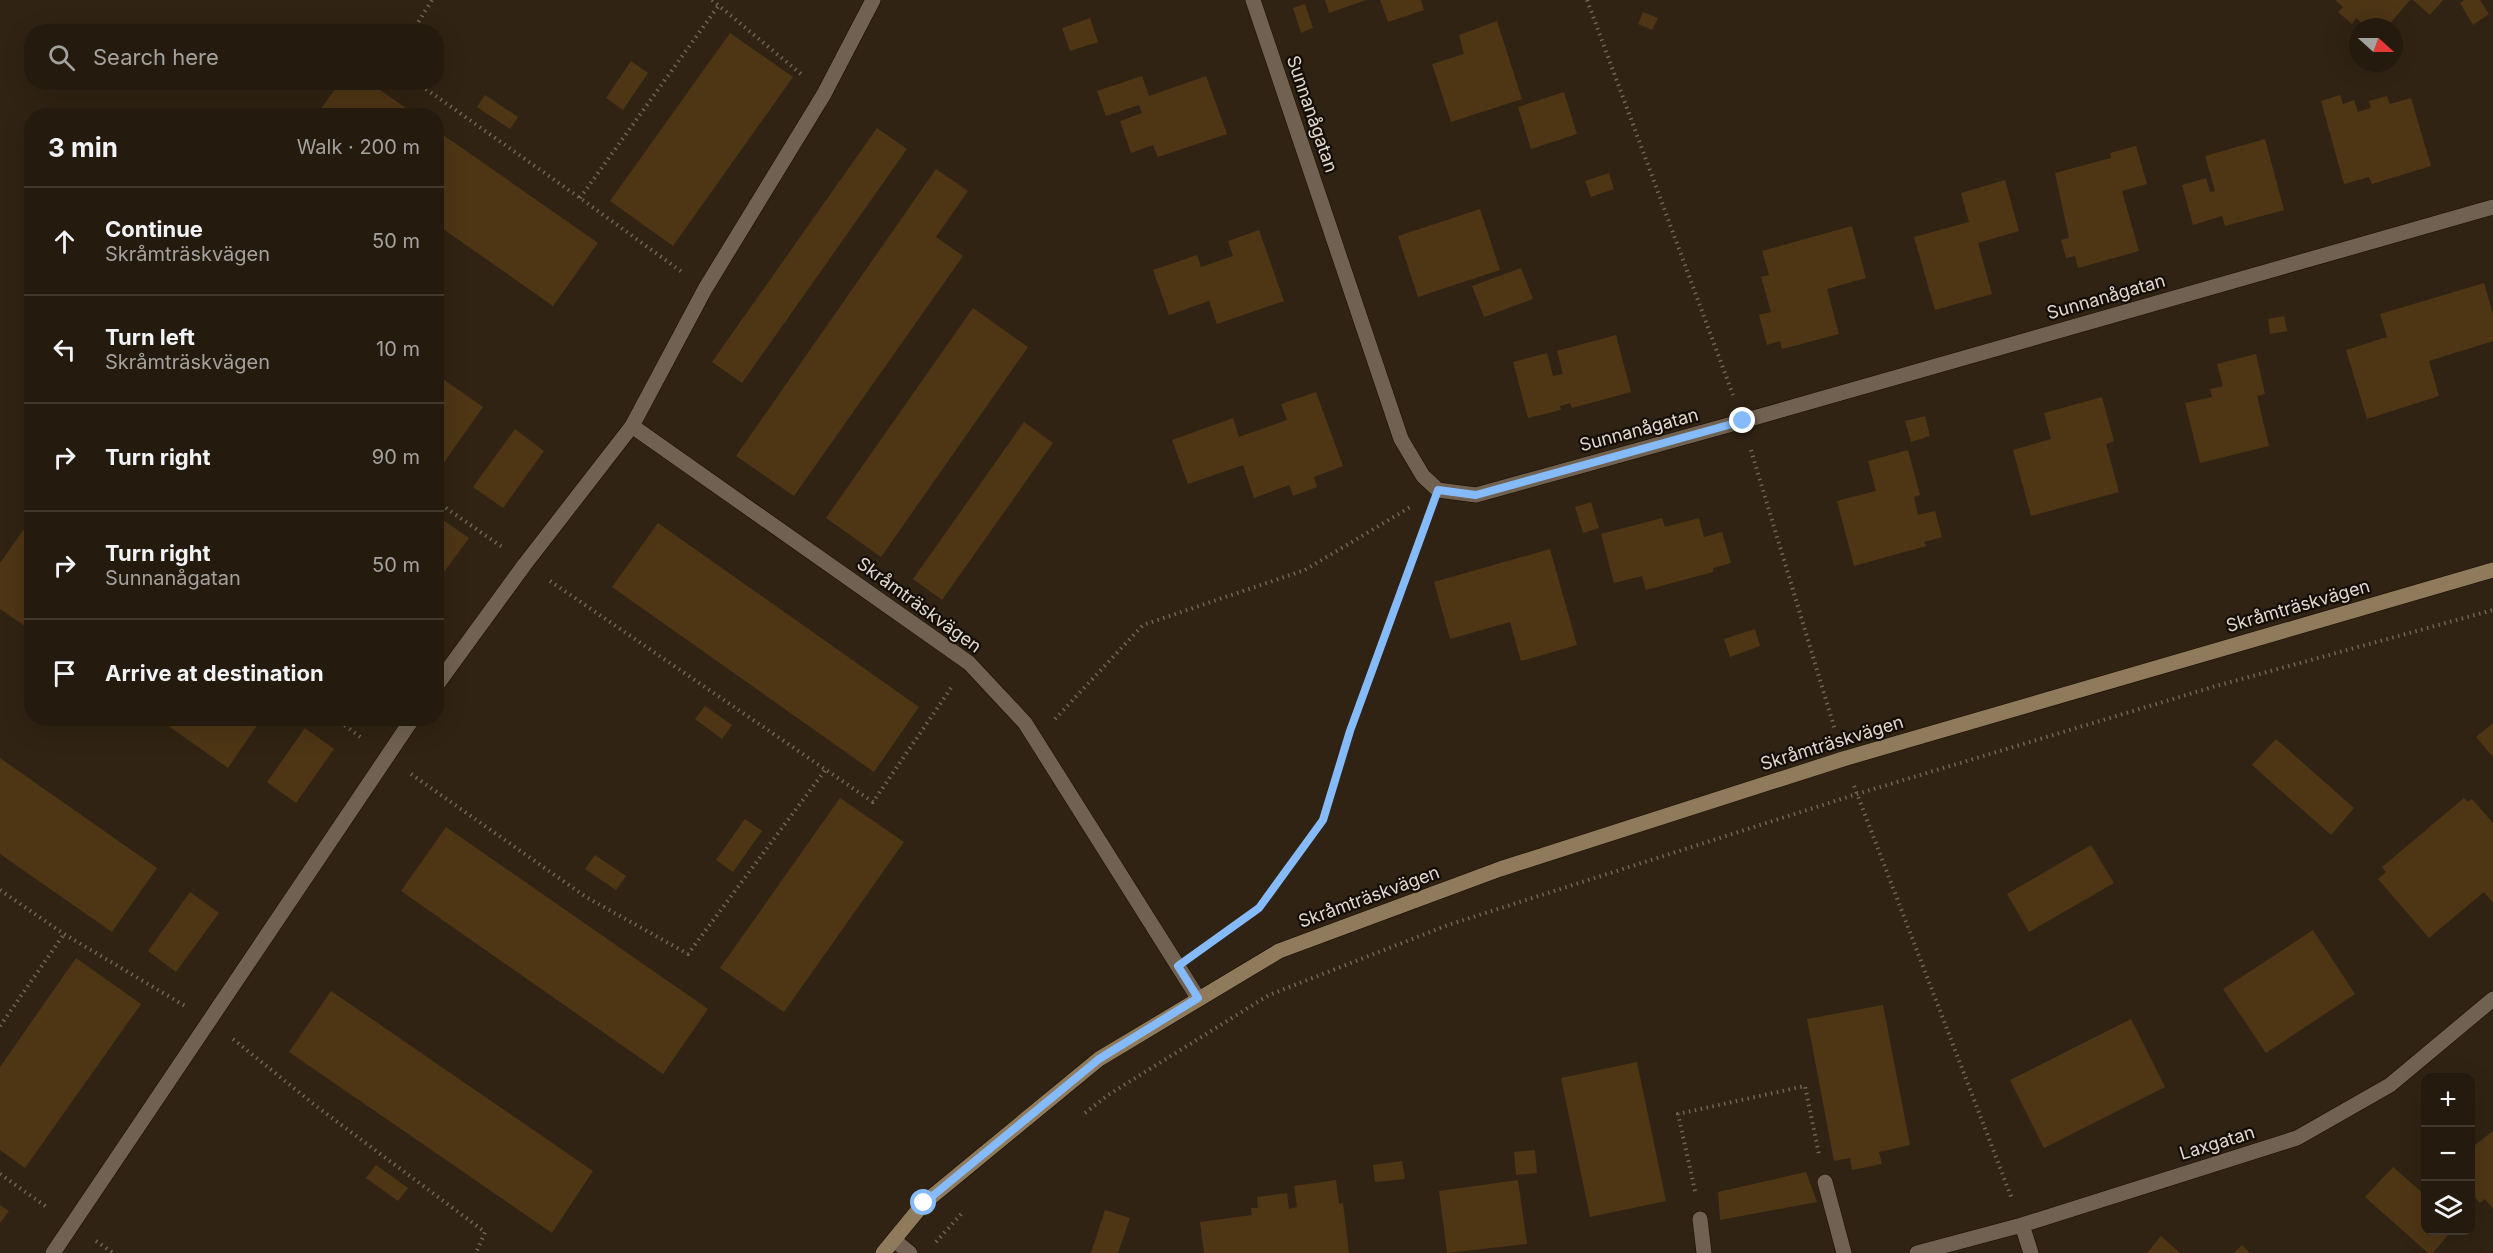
<!DOCTYPE html>
<meta charset="utf-8">
<style>
:root{--surface:#241a0e;--page:#2c2317;--text:#f1f3f6;--muted:#a3a19e;--line:#41382e}
body{margin:0;font-family:Inter,sans-serif;background:var(--page);color:var(--text)}
.controls{position:absolute;right:18px;bottom:18px;display:grid;overflow:hidden;border-radius:12px;box-shadow:0 6px 24px #0002}
.controls button{width:54px;height:54px;display:grid;place-items:center;padding:0;border:0;border-bottom:2px solid var(--line);background:var(--surface);color:var(--text);font:30px sans-serif}
.compass{position:absolute;left:2349px;top:18px;width:54px;height:54px;border-radius:50%;background:var(--surface);box-shadow:0 6px 24px #0002;rotate:111deg}
.stop{position:absolute;width:18px;height:18px;margin:-14px;border:4px solid #86bbfb;border-radius:50%;background:#fff}
.stop.end{background:#86bbfb;border-color:#fff;box-shadow:0 2px 6px #0008}
.list{margin:0;padding:0;list-style:none}
h2{display:flex;justify-content:space-between;align-items:center;height:78px;margin:0;padding:0 24px;font-size:26px}
h2 small{font-size:20px;font-weight:400;color:var(--muted)}
.list li{display:grid;grid-template-columns:39px 1fr auto;gap:18px;align-items:center;box-sizing:border-box;height:108px;padding:0 24px;border-top:2px solid var(--line)}
.list b{display:block;font-size:22px;white-space:nowrap}
.list p{margin:0;font-size:20px;white-space:nowrap;color:var(--muted)}
.list em{font-size:20px;font-style:normal;color:var(--muted)}
.icon{flex:none;width:33px;height:33px;fill:none;stroke:currentColor;stroke-width:2;stroke-linecap:round;stroke-linejoin:round}
.map{position:relative;flex:none;width:2493px;height:1253px;overflow:hidden}
.search{position:absolute;background:var(--surface);box-shadow:0 6px 24px #0002;left:24px;top:24px;width:420px;height:66px;display:flex;align-items:center;gap:15px;box-sizing:border-box;padding:0 21px;border-radius:24px;color:var(--muted);font-size:22px}
.panel{position:absolute;background:var(--surface);box-shadow:0 6px 24px #0002;left:24px;top:108px;width:420px;height:618px;border-radius:24px}
.map>svg:first-child{display:block}
.building{fill:#4e3615}
.lines{fill:none;stroke-linecap:round;stroke-linejoin:round}
.lane-casing{stroke:#180c01;stroke-width:16}
.street-casing{stroke:#180c01;stroke-width:16}
.secondary-casing{stroke:#180c01;stroke-width:16}
.path{stroke:#706557;stroke-width:4;stroke-dasharray:1.5 4.5;stroke-linecap:butt}
.lane{stroke:#706150;stroke-width:15}
.street{stroke:#706150;stroke-width:15}
.secondary{stroke:#8f7a5b;stroke-width:15}
.route{stroke:#86bbfb;stroke-width:8}
.labels{text-anchor:middle;stroke-width:4.5;stroke-linejoin:round;paint-order:stroke}
.street-label{font-size:18px;fill:#e1d8ce;stroke:#140e07}
</style>
<div class="map">
<svg width="2493" height="1253" viewBox="0 0 2493 1253">
<rect width="100%" height="100%" fill="#302313"/>
<path class="building" d="M1325 0H1366L1329 13Z
M1380 0H1421L1424 10 1388 22Z
M2335 0H2410L2387 27H2367L2356 18 2352 24 2338 12 2343 7Z
M2413 0H2443L2430 15Z
M2464 0H2480L2489 14 2473 25 2460 3Z
M1305 4 1313 28 1301 33 1293 8Z
M1643 12 1658 18 1652 30 1638 24Z
M1090 18 1098 42 1070 51 1062 28Z
M1497 21 1522 99 1451 122 1432 64 1464 54 1459 35Z
M730 33 793 77 673 246 610 201Z
M631 61 648 73 623 110 606 98Z
M1142 76 1149 96 1206 76 1227 134 1158 157 1153 145 1131 153 1120 121 1142 113 1139 105 1106 116 1097 91Z
M340 82H369L417 116H316Z
M1564 92 1577 134 1531 149 1518 107Z
M485 95 518 117 510 129 477 107Z
M2340 95 2343 104 2354 100 2358 112 2371 108 2369 101 2387 96 2390 104 2411 98 2431 166 2372 184 2369 177 2344 184 2321 101Z
M877 128 907 149 742 383 712 362Z
M436 130 598 243 553 306 436 224Z
M2265 139 2284 210 2225 226 2222 216 2193 225 2182 185 2206 178 2210 192 2215 191 2205 156Z
M2136 146 2147 184 2122 191 2139 251 2078 268 2075 256 2066 258 2061 240 2069 238 2055 173 2111 158 2110 153Z
M936 169 968 191 936 237 963 256 794 496 736 456Z
M1609 173 1614 189 1591 197 1585 181Z
M2005 180 2019 231 1978 243 1992 294 1935 310 1914 237 1969 222 1961 193Z
M1480 209 1500 270 1418 297 1398 236Z
M1852 226 1866 278 1827 289 1839 334 1782 349 1780 341 1767 345 1759 315 1771 312 1761 277 1769 275 1762 251Z
M1259 230 1284 301 1217 324 1209 301 1169 315 1153 270 1197 255 1201 267 1233 256 1228 241Z
M1521 268 1533 299 1484 317 1472 286Z
M2484 283 2493 314V341L2429 361 2439 396 2367 419 2346 350 2387 337 2380 314Z
M973 308 1028 347 881 557 826 518Z
M2284 316 2287 331 2270 334 2268 319Z
M1616 335 1631 392 1572 408 1570 403 1560 406 1561 410 1528 418 1513 362 1547 353 1553 376 1563 374 1557 351Z
M2256 354 2265 394 2257 396 2269 446 2200 463 2185 403 2212 397 2210 389 2223 386 2217 364Z
M436 374 483 407 440 468 436 465Z
M1316 392 1343 466 1314 477 1317 487 1293 496 1289 485 1254 498 1243 465 1188 484 1172 440 1233 418 1239 437 1287 420 1281 404Z
M2102 397 2114 441 2106 444 2119 492 2031 516 2013 450 2051 439 2044 413Z
M1925 416 1930 436 1911 442 1905 421Z
M1024 422 1053 443 942 600 913 579Z
M515 429 544 451 503 508 473 487Z
M1908 450 1920 495 1914 497 1918 515 1935 511 1942 537 1924 542 1926 546 1854 566 1837 501 1876 491 1868 461Z
M1591 502 1599 528 1583 533 1575 507Z
M436 515 469 538 436 583Z
M1662 518 1665 527 1699 518 1704 537 1722 532 1731 563 1713 568V572L1646 590 1642 576 1614 583 1601 534Z
M658 523 919 707 874 772 612 587Z
M24 529 32 535V631L0 609V563Z
M1550 549 1577 645 1521 661 1510 622 1450 639 1434 582Z
M1755 629 1760 646 1730 657 1724 639Z
M705 706 732 725 722 739 695 719Z
M157 718H262L228 768Z
M2493 723V757L2476 737Z
M305 728 334 749 296 803 267 782Z
M2276 739 2354 808 2331 835 2252 765Z
M0 758 157 868 112 932 0 854Z
M840 798 904 842 784 1012 720 968Z
M2464 798 2468 802 2472 799 2493 823V903L2484 892 2429 938 2378 879 2386 872 2382 867Z
M745 819 762 831 733 872 716 860Z
M446 827 708 1009 663 1074 401 891Z
M2091 845 2114 883 2029 932 2007 894Z
M595 855 626 876 616 890 585 869Z
M190 892 219 913 176 972 148 951Z
M2313 930 2355 994 2266 1053 2223 989Z
M76 958 141 1004 25 1168 0 1150V1067Z
M331 991 593 1171 552 1233 289 1052Z
M1883 1005 1910 1145 1879 1152 1882 1164 1852 1170 1850 1158 1834 1161 1807 1019Z
M2131 1019 2165 1087 2044 1148 2010 1080Z
M1637 1062 1666 1201 1590 1217 1561 1078Z
M2493 1131V1209L2485 1199 2480 1203 2470 1191V1149Z
M1535 1150 1537 1173 1516 1175 1514 1152Z
M1402 1161 1405 1179 1375 1182 1373 1165Z
M376 1165 408 1188 398 1201 366 1178Z
M2393 1167 2426 1196V1230H2452L2433 1253H2428L2365 1197Z
M1806 1172 1817 1202 1720 1220 1718 1192Z
M1336 1180 1339 1204 1343 1203 1349 1253H1204L1200 1222 1252 1215 1251 1208H1258L1257 1197 1287 1193 1289 1209 1297 1207 1294 1186Z
M1518 1180 1527 1244 1447 1253 1439 1191Z
M0 1205 9 1211 0 1223Z
M1105 1210 1130 1218 1118 1253H1091Z
M2161 1236 2180 1253H2147Z
M2242 1245 2250 1253H2234Z"/>
<g class="lines">
<defs>
<path id="lane" d="M436 686 525 564 632 426 705 289 824 94 873 0
M1825 1182 1844 1253
M1700 1219 1704 1253
M53 1253 413 718"/>
<path id="street" d="M1253 0 1401 439 1423 476 1438 490 1476 495 1743 421 2493 207
M632 426 969 663 1025 723 1198 998
M2022 1225 2031 1253
M894 1240 910 1253
M1917 1253 2022 1225 2297 1138 2390 1085 2493 999"/>
<path id="secondary" d="M883 1253 924 1203 1099 1059 1279 951 1500 869 1843 759 2493 570"/>
</defs>
<use href="#lane" class="lane-casing"/>
<use href="#street" class="street-casing"/>
<use href="#secondary" class="secondary-casing"/>
<path class="path" d="M712 0 801 74
M1587 0 1733 395
M412 32 432 0
M416 82 580 198 682 272
M580 198 719 5
M1751 450 1835 730
M436 501 502 547
M550 581 873 802 951 688
M335 718 363 739
M1055 719 1143 625 1305 570 1412 506
M411 774 586 897 688 954 826 769
M1854 786 2012 1199
M0 890 64 934 185 1006
M1200 949 1259 908 1323 820 1350 731 1429 516
M0 1026 64 934
M233 1039 316 1106 485 1232 476 1253
M1085 1113 1108 1095 1269 995 1448 925 1857 794 2216 686 2493 610
M0 1174 48 1208
M1695 1191 1678 1114 1805 1086 1819 1155
M96 1241 113 1253
M936 1242 963 1212"/>
<use href="#lane" class="lane"/>
<use href="#street" class="street"/>
<use href="#secondary" class="secondary"/>
</g>
<g class="lines">
<path class="route" d="M924 1203 1099 1059 1198 998 1178 966 1259 908 1323 820 1350 731 1438 490 1476 495 1743 421"/>
</g>
<g class="labels">
<g class="street-label">
<text transform="translate(1312 114) rotate(71)" y="6">Sunnanågatan</text>
<text transform="translate(2106 297) rotate(-16)" y="6">Sunnanågatan</text>
<text transform="translate(1639 430) rotate(-15)" y="6">Sunnanågatan</text>
<text transform="translate(919 605) rotate(36)" y="6">Skråmträskvägen</text>
<text transform="translate(2298 606) rotate(-16)" y="6">Skråmträskvägen</text>
<text transform="translate(1832 743) rotate(-17)" y="6">Skråmträskvägen</text>
<text transform="translate(1369 897) rotate(-20)" y="6">Skråmträskvägen</text>
<text transform="translate(2217 1143) rotate(-17)" y="6">Laxgatan</text>
</g>
</g>
</svg>
<div class="controls">
<button>+</button>
<button>−</button>
<button><svg class="icon" aria-label="layers" viewBox="0 0 24 24"><path d="M12 4l9 5-9 5-9-5zM3 14l9 5 9-5"/></svg></button>
</div>
<svg class="compass" viewBox="-18 -18 36 36"><path d="M0-13l5 13h-10z" fill="#e53935"/><path d="M0 13l5-13h-10z" fill="#a3a19e"/></svg>
<div class="stop" style="left:924px;top:1203px"></div>
<div class="stop end" style="left:1743px;top:421px"></div>
<div class="search"><svg class="icon" aria-label="search" viewBox="0 0 24 24"><circle cx="10" cy="10" r="6"/><path d="M15 15l6 6"/></svg>Search here</div>
<section class="panel">
<h2>3 min<small>Walk · 200 m</small></h2>
<ul class="list">
<li><svg class="icon" aria-label="ahead" viewBox="0 0 24 24"><path d="M12 20V5M6 11l6-6 6 6"/></svg><div><b>Continue</b><p>Skråmträskvägen</p></div><em>50 m</em></li>
<li><svg class="icon" aria-label="left" viewBox="0 0 24 24"><path d="M17 20v-9H6M10 6l-5 5 5 5"/></svg><div><b>Turn left</b><p>Skråmträskvägen</p></div><em>10 m</em></li>
<li><svg class="icon" aria-label="right" viewBox="0 0 24 24"><path d="M7 20v-9h11M14 6l5 5-5 5"/></svg><div><b>Turn right</b></div><em>90 m</em></li>
<li><svg class="icon" aria-label="right" viewBox="0 0 24 24"><path d="M7 20v-9h11M14 6l5 5-5 5"/></svg><div><b>Turn right</b><p>Sunnanågatan</p></div><em>50 m</em></li>
<li><svg class="icon" aria-label="arrive" viewBox="0 0 24 24"><path d="M6 21V4h12l-3 4 3 4H6"/></svg><div><b>Arrive at destination</b></div></li>
</ul>
</section>
</div>
